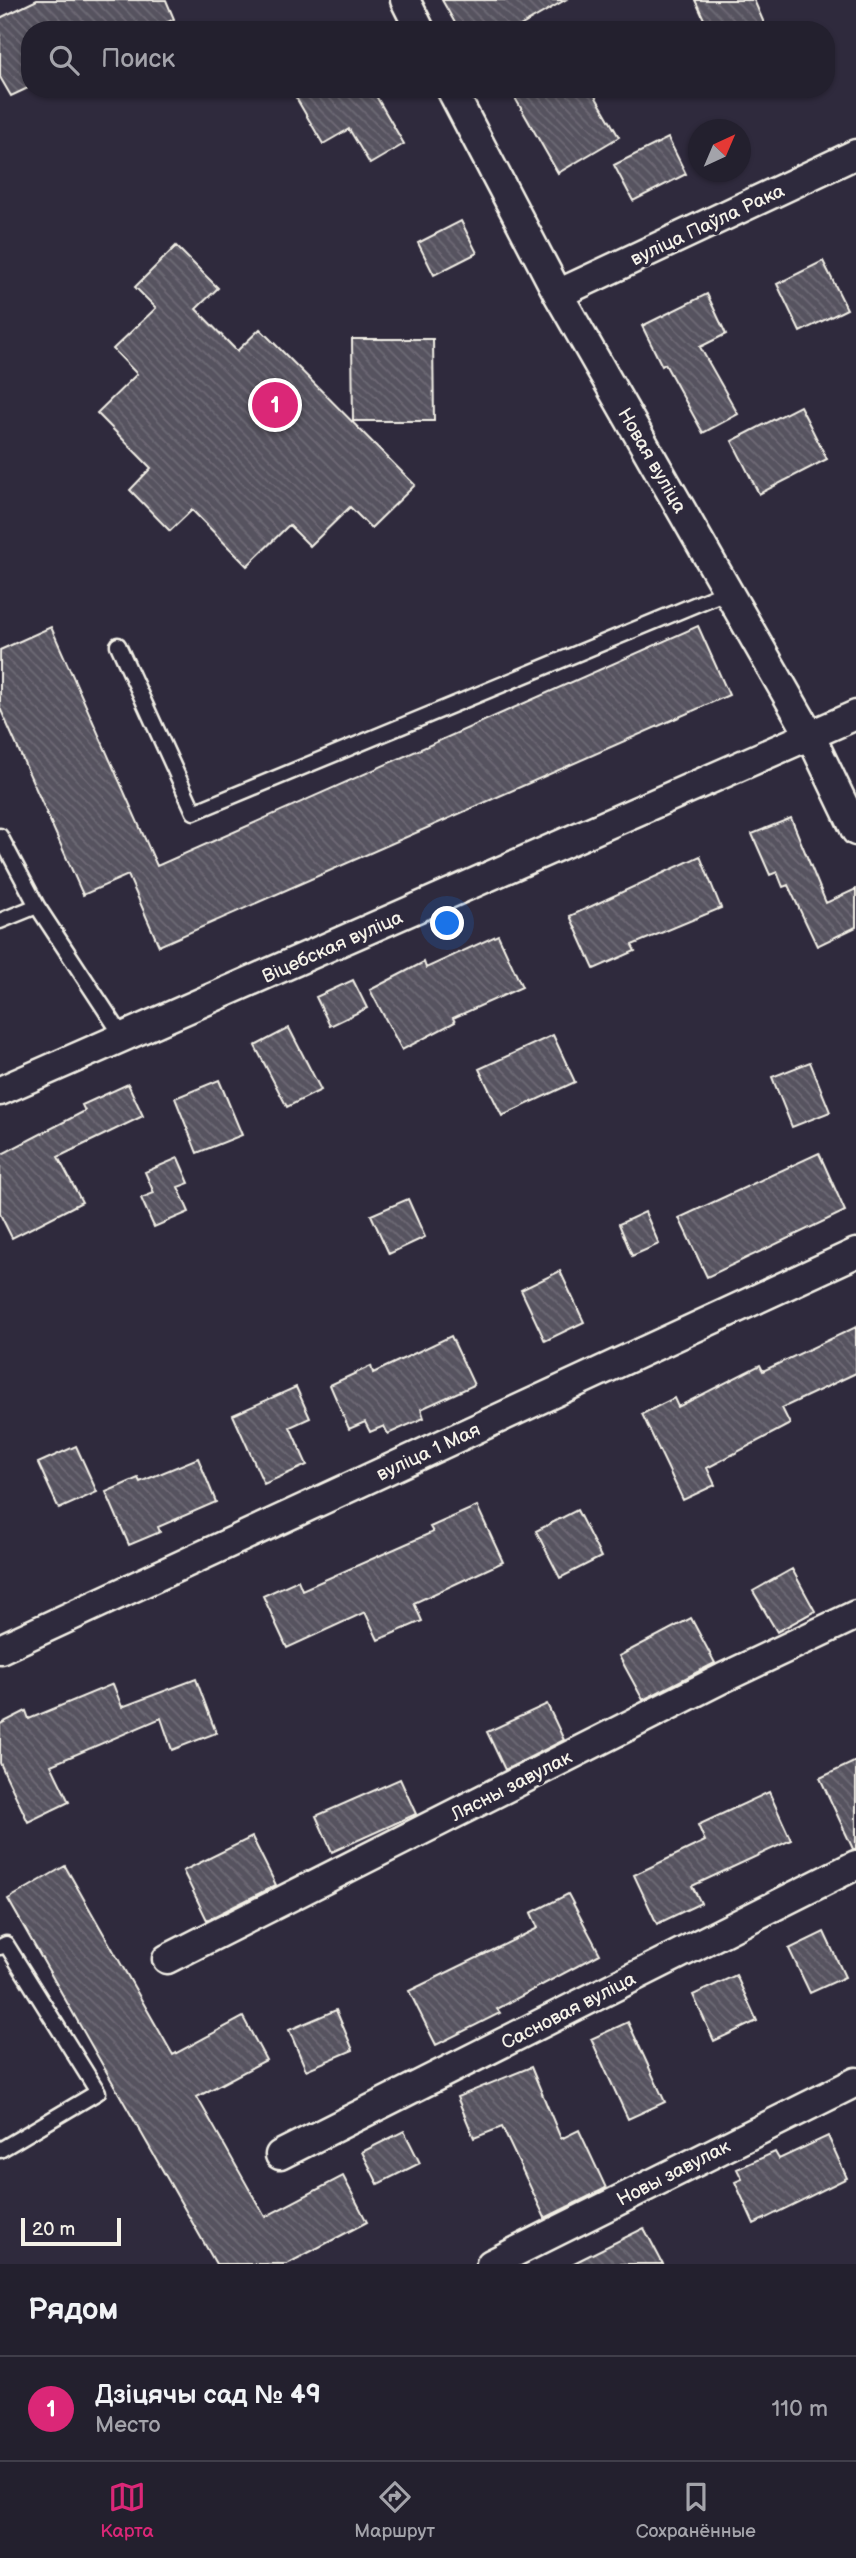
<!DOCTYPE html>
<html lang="ru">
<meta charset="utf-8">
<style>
:root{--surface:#23202e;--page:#2f2d3a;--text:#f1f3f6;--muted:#a3a3aa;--line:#403e4a;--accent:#db2777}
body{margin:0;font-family:"Balsamiq Sans",sans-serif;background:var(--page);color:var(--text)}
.compass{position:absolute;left:688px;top:119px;width:63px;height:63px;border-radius:50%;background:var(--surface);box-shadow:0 2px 5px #0004;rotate:44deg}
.scale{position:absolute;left:21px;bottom:18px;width:100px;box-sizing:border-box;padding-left:7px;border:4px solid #f4f1e8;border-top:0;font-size:19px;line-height:24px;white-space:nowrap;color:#f4f1e8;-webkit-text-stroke:5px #2f2a3d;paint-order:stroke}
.you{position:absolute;left:448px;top:924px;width:24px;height:24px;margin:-18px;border:5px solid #fff;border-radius:50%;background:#1a73e8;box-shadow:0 0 0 10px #1a73e833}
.badge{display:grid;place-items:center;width:46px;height:46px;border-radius:50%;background:var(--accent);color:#fff;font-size:23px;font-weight:700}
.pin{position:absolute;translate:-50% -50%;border:4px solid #fff;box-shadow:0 2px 7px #0006}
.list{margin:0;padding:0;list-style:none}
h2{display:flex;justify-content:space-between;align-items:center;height:91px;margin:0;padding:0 28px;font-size:30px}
h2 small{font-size:23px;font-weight:400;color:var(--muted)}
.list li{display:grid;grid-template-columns:46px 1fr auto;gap:21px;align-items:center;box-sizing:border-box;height:105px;padding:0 28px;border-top:2px solid var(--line)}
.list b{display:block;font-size:26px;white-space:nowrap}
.list p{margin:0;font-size:23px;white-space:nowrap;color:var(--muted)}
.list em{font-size:23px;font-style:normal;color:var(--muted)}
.icon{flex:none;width:38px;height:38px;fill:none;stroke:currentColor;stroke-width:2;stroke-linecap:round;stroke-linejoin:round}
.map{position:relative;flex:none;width:856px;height:2264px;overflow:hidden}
.search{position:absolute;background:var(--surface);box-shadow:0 2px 5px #0004;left:21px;right:21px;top:21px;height:77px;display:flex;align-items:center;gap:18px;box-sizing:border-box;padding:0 24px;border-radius:28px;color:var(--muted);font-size:26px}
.sheet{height:196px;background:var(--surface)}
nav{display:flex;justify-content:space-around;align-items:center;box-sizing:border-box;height:98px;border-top:2px solid var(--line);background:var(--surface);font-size:19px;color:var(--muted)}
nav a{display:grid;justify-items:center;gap:4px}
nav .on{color:var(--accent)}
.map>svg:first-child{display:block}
.building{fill:url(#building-back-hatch);stroke:#f4f1e8;stroke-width:2}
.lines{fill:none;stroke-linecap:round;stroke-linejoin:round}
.service-casing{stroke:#f4f1e8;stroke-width:19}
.minor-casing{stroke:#f4f1e8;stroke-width:33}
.service{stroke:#2f2a3d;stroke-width:14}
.minor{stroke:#2f2a3d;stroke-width:28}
.labels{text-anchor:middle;stroke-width:7;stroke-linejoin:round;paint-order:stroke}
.street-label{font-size:19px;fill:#f4f1e8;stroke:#2f2a3d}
</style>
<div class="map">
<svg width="856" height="2264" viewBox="0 0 856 2264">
<defs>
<pattern id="building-back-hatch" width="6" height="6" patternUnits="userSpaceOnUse" patternTransform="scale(1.75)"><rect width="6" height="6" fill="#56525f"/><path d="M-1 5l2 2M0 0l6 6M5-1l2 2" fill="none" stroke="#6f6b76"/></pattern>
</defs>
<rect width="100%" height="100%" fill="#2f2a3d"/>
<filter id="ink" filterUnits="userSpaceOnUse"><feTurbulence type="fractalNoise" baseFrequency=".0143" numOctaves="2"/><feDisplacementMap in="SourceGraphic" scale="14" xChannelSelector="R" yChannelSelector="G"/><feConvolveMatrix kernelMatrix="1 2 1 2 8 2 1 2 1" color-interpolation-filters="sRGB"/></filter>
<g filter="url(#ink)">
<path class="building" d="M37 0H166L174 19 153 30H30V87L11 96 0 77V18Z
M442 0H565L513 30H459Z
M695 0H754L767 30H709Z
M291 89H372L404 144 370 164 349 129 323 144Z
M510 89H591L619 137 558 173Z
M668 138 686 174 633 201 614 165Z
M461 221 477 253 434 275 418 243Z
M176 246 218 288 196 309 237 351 260 329 415 485 371 528 350 507 310 546 289 525 247 566 192 510 170 531 130 490 151 468 97 413 137 374 113 349 156 308 135 287Z
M823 261 847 309 800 332 777 284Z
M707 294 726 334 700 347 738 414 703 433 665 364 662 366 642 326Z
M352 339H433L434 421H353Z
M800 406 827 459 759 494 732 441Z
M698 626 729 695 159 946 128 875 83 895 0 708V650L51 627 157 866Z
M791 818 826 903 856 889V927L817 946 788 885 783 887 777 872 770 875 752 834Z
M700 856 721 908 632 945 635 951 594 969 570 916Z
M498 935 522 987 453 1018 455 1022 402 1050 370 990 424 962 426 968Z
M353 980 367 1008 330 1026 316 997Z
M289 1028 321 1090 287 1107 255 1046Z
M553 1035 575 1082 502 1116 479 1069Z
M810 1062 830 1112 792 1127 772 1077Z
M219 1080 242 1135 197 1153 175 1098Z
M128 1084 143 1116 58 1157 82 1202 12 1238 0 1214V1155L85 1111 82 1105Z
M819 1153 845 1211 707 1277 679 1218Z
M178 1158 189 1183 178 1187 189 1212 154 1227 141 1198 154 1193 145 1172Z
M408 1199 425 1237 389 1254 371 1215Z
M645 1212 659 1244 632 1256 619 1224Z
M560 1271 584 1322 545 1341 521 1290Z
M856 1327V1373L782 1408 790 1424 707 1468 715 1485 683 1500 642 1414 674 1398 678 1407 760 1365 763 1371Z
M451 1336 474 1385 421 1409 424 1418 388 1434 384 1426 370 1432 365 1422 349 1429 330 1385 371 1366 373 1373Z
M296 1387 310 1418 290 1427 307 1465 264 1484 233 1415Z
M76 1446 97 1492 59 1509 38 1463Z
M198 1458 216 1502 158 1527 160 1532 129 1545 106 1492 138 1478 140 1482Z
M477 1506 503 1562 414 1603 422 1621 378 1640 365 1612 287 1648 263 1596 298 1580 302 1590 433 1532 430 1527Z
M577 1510 601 1557 560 1578 536 1531Z
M792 1569 815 1611 777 1632 753 1591Z
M691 1618 715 1663 643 1700 619 1656Z
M196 1679 216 1733 172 1750 161 1718 51 1765 69 1802 28 1822 0 1763V1724L26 1711 29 1719 113 1684 122 1707Z
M547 1704 564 1740 505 1770 487 1732Z
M856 1761V1849H853L820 1778Z
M400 1779 416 1814 332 1852 316 1816Z
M769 1792 791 1840 692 1886 701 1903 657 1924 634 1875 705 1841 698 1825Z
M252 1837 276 1885 207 1920 183 1871Z
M65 1866 173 2055 243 2017 266 2060 197 2097 265 2217 343 2176 367 2222 287 2264H216L8 1899Z
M568 1894 600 1954 497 2009 500 2013 436 2045 409 1991 538 1928 531 1913Z
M824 1932 845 1977 810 1993 789 1949Z
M736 1975 757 2021 714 2041 693 1995Z
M336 2010 353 2050 306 2070 289 2030Z
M628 2022 665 2102 628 2119 591 2039Z
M531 2067 561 2139 579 2130 606 2188 545 2218 502 2127 474 2138 457 2097Z
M404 2131 420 2163 378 2184 362 2152Z
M828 2136 847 2178 754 2224 735 2182 742 2179 737 2169 775 2152 779 2159Z
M644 2228 663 2264H572Z"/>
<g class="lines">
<defs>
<path id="service" d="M118 645 194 812 728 591
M0 836 37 906 0 921
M37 906 123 1037
M0 1947 6 1944 98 2092 0 2150"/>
<path id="minor" d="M405 0 420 30
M451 89 558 294 811 737 856 831
M558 294 856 154
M0 1091 856 715
M0 1649 856 1253
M167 1959 723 1678 856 1615
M280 2155 856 1865
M491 2264 856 2082"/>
</defs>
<use href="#service" class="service-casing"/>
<use href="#minor" class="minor-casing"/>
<use href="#service" class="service"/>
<use href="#minor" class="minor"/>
</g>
</g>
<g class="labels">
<g class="street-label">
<text transform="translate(707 224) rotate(-25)" y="7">вуліца Паўла Рака</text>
<text transform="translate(653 460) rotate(60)" y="7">Новая вуліца</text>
<text transform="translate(332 946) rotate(-24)" y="7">Віцебская вуліца</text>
<text transform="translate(428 1451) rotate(-25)" y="7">вуліца 1 Мая</text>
<text transform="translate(511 1785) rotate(-27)" y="7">Лясны завулак</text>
<text transform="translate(568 2010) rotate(-27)" y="7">Сасновая вуліца</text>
<text transform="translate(673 2172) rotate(-27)" y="7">Новы завулак</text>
</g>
</g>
</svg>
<svg class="compass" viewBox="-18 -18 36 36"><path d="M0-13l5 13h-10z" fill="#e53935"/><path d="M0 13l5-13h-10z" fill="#a3a3aa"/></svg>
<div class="scale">20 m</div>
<div class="you"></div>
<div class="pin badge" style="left:275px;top:405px">1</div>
<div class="search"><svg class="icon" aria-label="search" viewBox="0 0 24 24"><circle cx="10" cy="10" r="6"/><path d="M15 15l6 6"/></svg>Поиск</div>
</div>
<section class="sheet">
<h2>Рядом<small></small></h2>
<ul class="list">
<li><span class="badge">1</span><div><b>Дзіцячы сад № 49</b><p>Место</p></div><em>110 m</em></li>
</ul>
</section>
<nav>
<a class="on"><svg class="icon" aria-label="map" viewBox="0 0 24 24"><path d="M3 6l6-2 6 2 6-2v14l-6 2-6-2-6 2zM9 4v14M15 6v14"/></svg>Карта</a>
<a><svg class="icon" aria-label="directions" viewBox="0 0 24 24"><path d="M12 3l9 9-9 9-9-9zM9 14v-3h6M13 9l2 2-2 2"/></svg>Маршрут</a>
<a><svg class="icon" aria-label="saved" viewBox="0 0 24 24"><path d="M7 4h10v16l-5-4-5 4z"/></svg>Сохранённые</a>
</nav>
